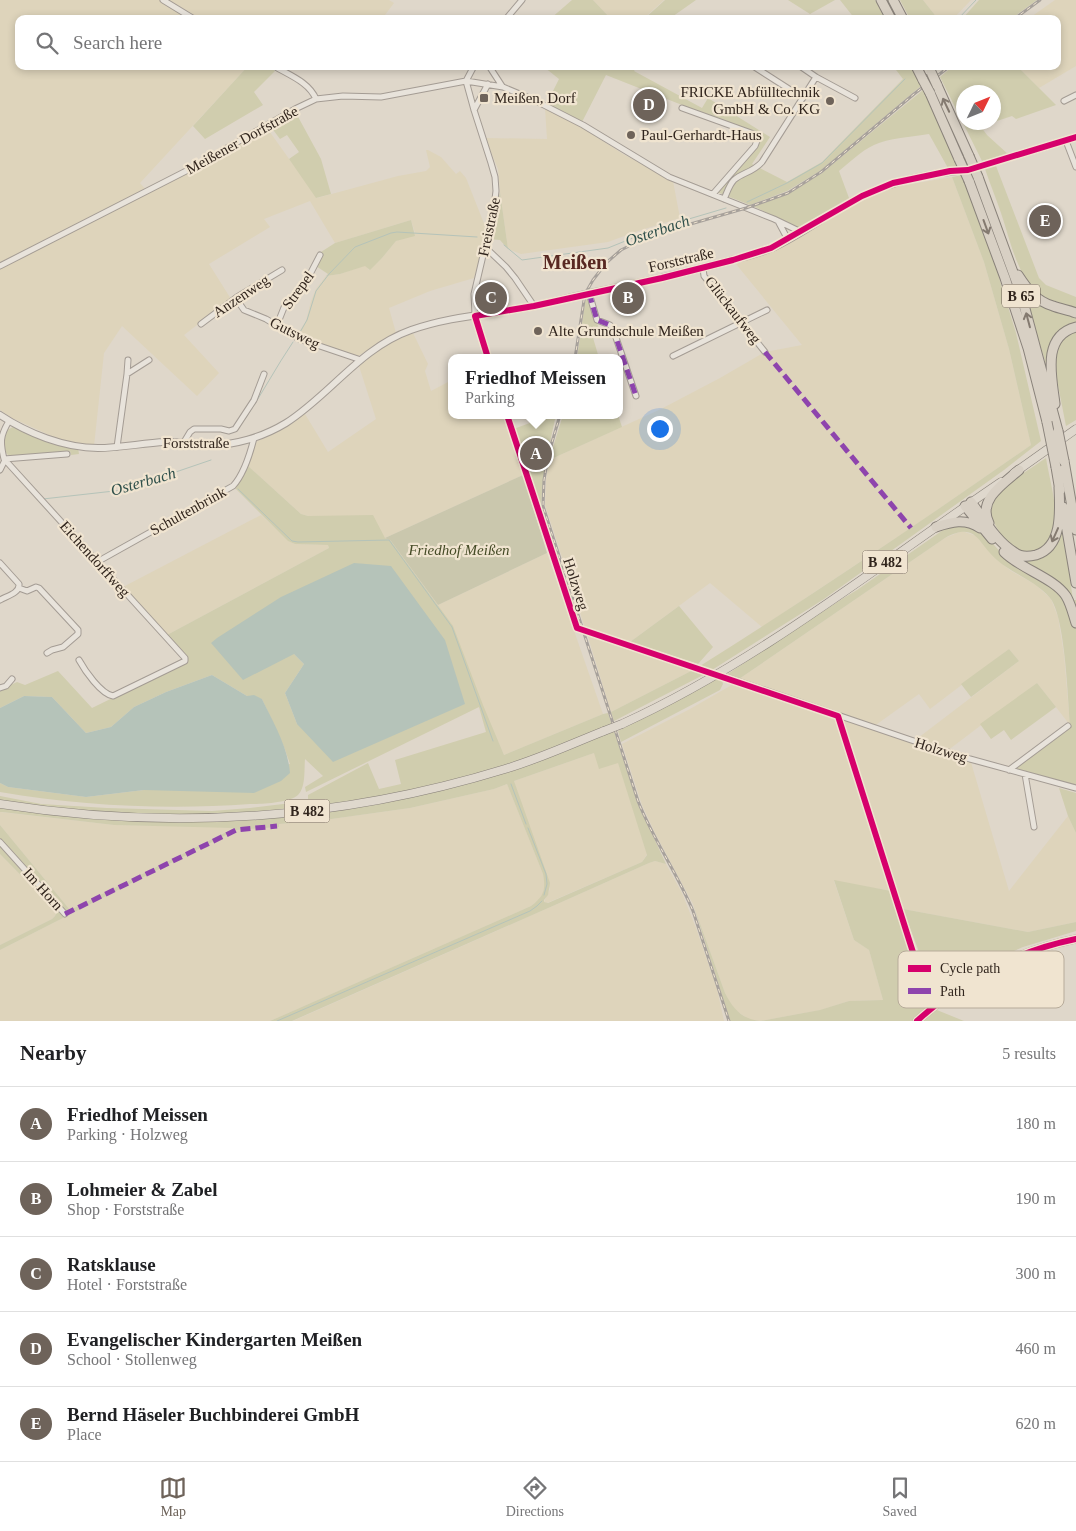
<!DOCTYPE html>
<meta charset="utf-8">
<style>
:root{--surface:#fff;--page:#f2f2f2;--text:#202124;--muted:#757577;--line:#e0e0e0;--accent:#6e635a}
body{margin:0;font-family:Georgia,serif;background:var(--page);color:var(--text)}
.compass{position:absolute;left:956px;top:85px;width:45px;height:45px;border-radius:50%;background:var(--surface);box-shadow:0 2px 8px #0003;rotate:47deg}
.you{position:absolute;left:659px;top:428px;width:18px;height:18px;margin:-12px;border:4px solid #fff;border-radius:50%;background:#1a73e8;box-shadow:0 0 0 8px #1a73e833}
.badge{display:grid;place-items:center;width:32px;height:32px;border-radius:50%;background:var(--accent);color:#fff;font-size:16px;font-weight:700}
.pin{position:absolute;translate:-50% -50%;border:2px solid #fff;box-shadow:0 1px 5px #0006}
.popup{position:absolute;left:448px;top:354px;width:175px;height:65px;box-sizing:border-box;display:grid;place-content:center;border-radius:10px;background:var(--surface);filter:drop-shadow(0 1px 4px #0005);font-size:16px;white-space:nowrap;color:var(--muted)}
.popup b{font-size:19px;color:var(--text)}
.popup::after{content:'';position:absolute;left:50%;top:100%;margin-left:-10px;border:10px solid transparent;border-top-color:var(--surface)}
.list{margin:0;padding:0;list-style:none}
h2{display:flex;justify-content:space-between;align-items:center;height:65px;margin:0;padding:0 20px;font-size:21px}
h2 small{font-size:16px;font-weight:400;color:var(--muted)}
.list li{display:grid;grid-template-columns:32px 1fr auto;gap:15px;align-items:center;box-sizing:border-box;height:75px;padding:0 20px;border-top:1px solid var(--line)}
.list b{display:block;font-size:19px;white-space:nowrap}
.list p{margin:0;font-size:16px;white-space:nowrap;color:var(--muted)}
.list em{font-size:16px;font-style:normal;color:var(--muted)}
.icon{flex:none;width:28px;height:28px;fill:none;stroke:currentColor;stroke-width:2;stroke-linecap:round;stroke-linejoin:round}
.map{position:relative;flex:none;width:1076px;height:1021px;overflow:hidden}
.search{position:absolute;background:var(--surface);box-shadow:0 2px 8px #0003;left:15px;right:15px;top:15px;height:55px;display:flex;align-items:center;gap:12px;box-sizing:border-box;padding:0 18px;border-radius:10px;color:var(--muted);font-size:19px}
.sheet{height:440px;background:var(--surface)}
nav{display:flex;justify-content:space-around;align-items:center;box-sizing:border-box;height:70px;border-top:1px solid var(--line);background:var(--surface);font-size:14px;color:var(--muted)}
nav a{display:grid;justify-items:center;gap:2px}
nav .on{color:var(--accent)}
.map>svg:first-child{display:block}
.farmland{fill:#ded4bb;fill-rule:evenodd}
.green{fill:#d0cdae;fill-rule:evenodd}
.cemetery{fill:#cac7ad}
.water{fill:#b5c3b9}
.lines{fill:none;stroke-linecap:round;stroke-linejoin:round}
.stream{stroke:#b5c3b9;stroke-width:1}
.minor-casing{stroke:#a49c94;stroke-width:7}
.tertiary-casing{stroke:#a49c94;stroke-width:8}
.secondary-casing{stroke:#948c83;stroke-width:9}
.primary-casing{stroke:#89827a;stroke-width:9}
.trunk-casing{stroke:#89827a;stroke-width:11}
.minor{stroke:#e8e3db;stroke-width:5}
.tertiary{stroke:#e8e3db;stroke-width:6}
.secondary{stroke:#e8e3db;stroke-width:7}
.primary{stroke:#dfd8cd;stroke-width:8}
.trunk{stroke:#d8d0c4;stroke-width:9}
.rail-casing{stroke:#a7a19b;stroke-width:3}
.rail{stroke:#f0e4d0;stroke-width:1;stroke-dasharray:4;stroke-linecap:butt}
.primary-bridge-casing{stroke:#89827a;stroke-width:9;stroke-linecap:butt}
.trunk-bridge-casing{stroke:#89827a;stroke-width:11;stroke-linecap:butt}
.primary-bridge{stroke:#dfd8cd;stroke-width:8}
.trunk-bridge{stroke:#d8d0c4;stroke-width:9}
.quiet{stroke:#8e44ad;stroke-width:5;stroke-dasharray:10 5;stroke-linecap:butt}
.cycleway-casing{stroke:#f0e4d0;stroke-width:9}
.cycleway{stroke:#d6006c;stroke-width:6}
.oneway{stroke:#847a70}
.poi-dot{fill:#6e635a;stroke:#f0e4d0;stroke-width:2}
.labels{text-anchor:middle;stroke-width:4.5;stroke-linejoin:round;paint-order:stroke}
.shield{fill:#f0e4d0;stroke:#6a5e53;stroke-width:1}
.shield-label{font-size:14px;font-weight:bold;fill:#31251d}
.poi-label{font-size:15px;fill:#31251d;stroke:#f0e4d0;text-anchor:start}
.street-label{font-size:15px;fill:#31251d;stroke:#f0e4d0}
.park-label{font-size:15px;font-style:italic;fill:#454b26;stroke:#f0e4d0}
.water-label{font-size:16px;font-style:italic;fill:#2e4f4a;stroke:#f0e4d0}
.district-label{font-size:20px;font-weight:bold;fill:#582822;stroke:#f0e4d0}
.key{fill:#f0e4d0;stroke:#b7ab9a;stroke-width:1}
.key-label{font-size:14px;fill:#31251d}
</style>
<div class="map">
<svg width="1076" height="1021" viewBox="0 0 1076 1021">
<rect width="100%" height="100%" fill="#dfd7ca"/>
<path class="farmland" d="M0 0H160L191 19H19V66H248L140 183 146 190 0 264Z
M169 0H389L394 3 382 19H201Z
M593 0H664L643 19H611Z
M923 0H971L953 19H938Z
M1055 0H1076V66L1039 88 1017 66H1057V19H1028Z
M545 108 581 127 623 154 673 181 680 218 638 231 608 242 521 254 508 249 500 192 498 169 485 138 547 139Z
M267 128 317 198 398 176 426 171 430 167 426 150H428L441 157 456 174 460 171 466 178 487 231 474 278 430 291 389 308 396 333 358 356 297 335 306 321 311 301 316 289 326 276 340 274 365 265 369 270 382 258 396 241 415 233 411 220 335 243 310 201 264 219 270 227 209 264 231 299 184 335 219 373 197 396 122 326 104 353 94 446 58 439 12 418 0 410V268L149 193Z
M952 177 984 262 1009 349 1031 445 911 528 762 627 710 583 630 642 585 628 545 505 546 480 549 460 661 409 720 378 765 352 802 345 736 264 770 251 863 198 894 187Z
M413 333 428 364 425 371 431 391 452 380V415H506L523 475 385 538 301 514 247 465 256 442 305 414 328 452 376 419 359 366 382 348 392 342Z
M261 515 289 541 295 544 328 545 329 548 167 635 123 587Z
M962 531 976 536 996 559 1011 571 1036 585 1051 599 1058 617 1064 655 1070 725 1037 683 947 751 970 759 1009 891 1068 816 1076 833V922L1028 932 903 909 842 717 739 679 945 538ZM1009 649 1019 661 914 741 873 727 919 694 930 709Z
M547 553 603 714 504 755 438 605Z
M587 634 695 669 611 712Z
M734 682 836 717 891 891 834 881 854 940 869 950 883 1000 849 1001 821 1010 760 1021 750 1020 732 1008 725 993 693 904 655 833 642 805 622 744 690 709 730 686Z
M594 753 618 762 647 854 642 862 547 903 544 902 550 889 514 781Z
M507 784 543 874 545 885 543 893 540 899 531 906 270 1021H0V950L236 830 278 827V824L317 821 410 808 494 789Z
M0 812 114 825 235 827 70 910 0 825Z
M0 854 57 912 55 916 52 919 0 945Z
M655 861 666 864 682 893 696 928 717 989 724 1021H293L555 905 649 863Z"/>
<path class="green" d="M572 0H593L611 19H550Z
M665 0H696L669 19H644Z
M788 0H835L810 14Z
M840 0H875L886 19H855Z
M900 0H923L938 19H910Z
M979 0H1037L1011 19H962Z
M248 66H268L275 71 254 92 263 105 205 139 193 126Z
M544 66H637L634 71 702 108 708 98 770 137 752 164 787 182 822 162 903 79 893 66H911L921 86 820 171 787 191 750 205 717 192 754 149 758 135 606 75 582 122 547 103 559 79 544 67Z
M953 66H1017L1056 105 1016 119 1012 116 994 122V92H964V122L993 123 981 127 987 135 1009 155 982 161 940 77Z
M923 90 958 166 948 168 929 134C912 137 888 138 874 145 861 151 850 162 839 171L849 198 800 227H796L753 206 788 194 822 173Z
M296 113 321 159 331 194 316 198 289 159 299 152 287 135 280 139 271 127Z
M996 166 1039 278 1046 285 1076 297V309C1065 306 1049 303 1040 296 1017 277 1010 239 1001 213 996 198 990 184 985 169Z
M962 175 986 235 1016 333 1041 441 1004 470 824 599 712 670 700 666C813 595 922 521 1031 445L1009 349 984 262 952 177Z
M500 192 508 249 500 240 489 239Z
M411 220 415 236 396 241 382 258 370 270 365 266 340 274 326 276 328 274 316 266 323 254 321 252 335 243Z
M1024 291 1076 316V324C1050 329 1049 349 1048 371Z
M586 296 599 328 591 331 599 358H577Z
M1076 331V420L1066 426 1054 365 1057 346 1064 336Z
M551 415H556C549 446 543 475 541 506L539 507 528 470 543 464 545 451 542 445 517 453 511 430Z
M563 415H618L622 427 549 460Z
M13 427 78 448 79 454 71 455 70 451 9 456C1 449 2 439 7 430Z
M1046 458C1049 477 1059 512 1055 530 1050 547 1032 557 1016 549 1005 544 987 516 990 504 994 491 1033 467 1046 458Z
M247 465 301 514 308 516 373 515 385 538 391 541 453 626 483 705 504 755 603 714 608 713 638 804 666 864 655 861 649 863 555 905 292 1021H270L531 906C544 896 546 890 543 874L507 784 494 789 410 808 317 821 279 824V827L236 830 0 950V945L52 919 55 916 57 912 0 854V825L70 910 234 828 114 825 2 812H0V796L41 804 107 808 212 811 250 808 308 801V795L368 763 379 789 401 784 395 760 486 732 479 707 306 792 305 787 323 776 305 759C304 770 306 787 298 795 289 803 261 804 250 804 167 810 82 806 0 792V783L8 787 86 797 144 790 290 764 284 747 262 699 247 696 212 675 166 692 134 707 111 727 86 733 52 697 24 696 0 708V690L17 682 25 685 58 671 92 708 188 661 187 658 167 635 329 548 328 545 295 544 288 541 235 488 237 486ZM294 654 465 704 297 724 285 693 304 664ZM594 753 599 769 618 763 647 855 642 862 548 903 544 902V900L548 895 550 883 514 781Z
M1062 522 1073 600H1076V790L1009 770 1070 725C1068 698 1065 616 1050 598 1036 581 1013 574 997 560 977 543 977 521 945 538L739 679 726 675 842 599 857 590 943 530C949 527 955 524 962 524 980 525 994 546 1006 558L1042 555Z
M679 606 713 647 698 664 630 642Z
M1009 649 1019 661 971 697 961 684Z
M695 669 707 673 614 721 611 712Z
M721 677 723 684 720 690 621 742 618 731Z
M1037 683 1056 707 1011 740 1004 730 991 739 980 724Z
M1059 788 1076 793V833L1068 816Z
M834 880 891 891 927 1006 964 1021H730L693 904 725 993C733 1009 742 1019 760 1021L820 1010 849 1001 883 1000 869 950 854 940Z
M903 909 1028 932 1076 922V931L1023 947 991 961 940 994 937 1000Z"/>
<path class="cemetery" d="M523 475 547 553 438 605 391 541 385 538Z"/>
<path class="water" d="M354 563 391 566 445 640 465 704 333 762 297 724 285 693 304 664 294 654 243 680 211 643 217 638 281 597Z
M212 675 247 696 254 695 262 699C273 722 288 747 290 773L281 781 254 793 144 790 86 797 8 787 0 783V708L24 696 52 697 86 733 111 727 134 707 166 692Z"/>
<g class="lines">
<path class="stream" d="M958 19 976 0
M747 202 787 183 822 163 905 79
M504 245 522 260 608 248 655 229 726 208
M299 334 307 320 316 291 329 274 355 247 391 233 397 232 477 237
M245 419C262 394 276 367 293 342
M238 489 292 541 298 542 389 540 452 627 493 741
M43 499 123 490 211 460
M511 784 526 824
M528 828 546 874 547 884 544 895
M277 1021 530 911 537 906 542 901"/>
<defs>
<path id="minor" d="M163 0 194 19
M506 19 522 0
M274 66C289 75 309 82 316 99
M489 66 502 86
M753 66 803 98
M816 77 855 98
M466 81 474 110 491 163 495 177 496 191 493 215 485 247 474 294 475 314 488 358
M466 81 474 66
M1064 101 1076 95
M682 108 754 134 758 138 755 146 713 194
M474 110 488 84
M1066 141 1076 167
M724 199C727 193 729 185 734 180 743 172 752 173 762 162L816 77 800 66
M778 221 786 236 785 241
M485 247 506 267 515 278 534 306
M0 266 192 168 295 109 316 99 343 96 381 97 466 81 503 87 534 100 583 125 669 177 774 219 801 232
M703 268 704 276 765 352
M589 293 597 320 610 325 613 329 636 396
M237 297V300L244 310 266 319 299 339 361 360
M201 324 237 297 282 270
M277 325 285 305 306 282 320 255
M673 356 767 310
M127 374 128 360
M507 415 577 628 709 672
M184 442 190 432 194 429H221L229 431 235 429 254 400 264 374
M117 447 127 374 149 360
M4 459 67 454
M4 459C0 442 0 436 9 421
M6 461 185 658V661L113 696C101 694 85 671 79 660
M0 470 5 460
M97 562 233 486C244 474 250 454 254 438
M0 563 19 584C20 593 7 596 0 600
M19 588 27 591 36 587 39 588 78 630V634L63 647 52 650 47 653
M723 676 911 740 970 759 1076 788
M0 688 6 686 12 679
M1009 770 1068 726
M1025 774 1034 827
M0 842 65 914"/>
<path id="tertiary" d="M0 415C27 433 64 448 98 448 120 448 143 443 165 442 179 441 193 445 207 445 234 446 263 437 286 423 330 395 360 348 411 330 450 316 493 314 534 306 554 302 574 296 595 292 641 282 687 273 732 260 745 257 759 253 772 248 803 234 831 211 862 196 895 180 932 173 968 170L1076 137"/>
<path id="secondary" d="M917 1021C961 980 1017 951 1076 939"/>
<path id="primary" d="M1014 473 1076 429
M622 724C758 662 877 566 1001 482
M0 804C171 831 339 820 505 769 539 759 571 744 604 731"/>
<path id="trunk" d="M881 0 891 19
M893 0 903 19
M916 66 923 80
M937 85 969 156
M930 93 959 159
M978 177 1021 294 1058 431
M969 181 1005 278 1028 348 1047 422
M1018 275C1027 289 1036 301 1053 306 1061 309 1069 310 1076 313
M1055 404C1052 378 1041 336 1076 327
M1064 461 1076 530
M1056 467 1060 491
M971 502C984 519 996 541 1014 552 1020 557 1028 557 1036 555 1063 547 1060 510 1059 487
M965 506 992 539
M1063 507 1076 583
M989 523C977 500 1004 483 1019 470
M936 527C951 522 965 518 980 528
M1004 552C1021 569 1054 578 1066 596 1071 604 1073 614 1076 623"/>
</defs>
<use href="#minor" class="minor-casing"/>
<use href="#tertiary" class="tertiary-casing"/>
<use href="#secondary" class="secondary-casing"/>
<use href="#primary" class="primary-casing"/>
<use href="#trunk" class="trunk-casing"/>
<use href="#minor" class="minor"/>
<use href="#tertiary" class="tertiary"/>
<use href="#secondary" class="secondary"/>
<use href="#primary" class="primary"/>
<use href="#trunk" class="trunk"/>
<defs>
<path id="rail" d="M1014 19 1040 0
M575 358 585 294 593 280 606 263 621 250 649 236 746 208 788 193 821 172 914 94 950 66
M560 415 548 456 544 480 543 506 638 801C653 839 677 873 693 911L729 1021"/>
</defs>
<use href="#rail" class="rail-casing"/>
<use href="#rail" class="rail"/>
<defs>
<path id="primary-bridge" d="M604 731 622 724"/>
<path id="trunk-bridge" d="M931 72 937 85
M923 80 930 93
M969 156 978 177
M959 159 969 181
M1047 422 1056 467
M1058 431 1064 461"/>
</defs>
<use href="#primary-bridge" class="primary-bridge-casing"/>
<use href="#trunk-bridge" class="trunk-bridge-casing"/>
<use href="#primary-bridge" class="primary-bridge"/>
<use href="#trunk-bridge" class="trunk-bridge"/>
<path class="quiet" d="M589 293 597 320 610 325 613 329 636 396
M765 352 911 528
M65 914 236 830 277 826"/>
<defs>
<path id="cycleway" d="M488 358 475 316 534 306 662 278 733 260 771 248 862 196 893 183 950 171 968 170 1076 137
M507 415 577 628 838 716 931 1009
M917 1021C961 980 1017 951 1076 939"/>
</defs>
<use href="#cycleway" class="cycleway-casing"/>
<use href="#cycleway" class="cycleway"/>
</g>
<defs><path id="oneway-shaft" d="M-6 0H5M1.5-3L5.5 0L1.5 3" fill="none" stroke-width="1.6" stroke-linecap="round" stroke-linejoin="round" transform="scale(1.25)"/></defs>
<g class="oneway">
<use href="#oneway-shaft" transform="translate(946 105) rotate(-115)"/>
<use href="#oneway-shaft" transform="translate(986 227) rotate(70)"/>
<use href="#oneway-shaft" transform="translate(1028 320) rotate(-105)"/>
<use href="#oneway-shaft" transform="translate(1055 535) rotate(114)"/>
</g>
<g class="poi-dot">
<rect x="479" y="93" width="10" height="10" rx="2.5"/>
<circle cx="830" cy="101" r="5"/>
<circle cx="631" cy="135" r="5"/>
<circle cx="538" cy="331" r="5"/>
</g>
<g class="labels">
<g class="shield">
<rect x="1002" y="284.5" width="38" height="23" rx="4"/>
<rect x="862.5" y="550.5" width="45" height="23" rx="4"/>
<rect x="284.5" y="799.5" width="45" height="23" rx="4"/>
</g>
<g class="shield-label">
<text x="1021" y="301">B 65</text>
<text x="885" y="567">B 482</text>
<text x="307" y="816">B 482</text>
</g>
<g class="poi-label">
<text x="820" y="97" text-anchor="end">FRICKE Abfülltechnik<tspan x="820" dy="17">GmbH &amp; Co. KG</tspan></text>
<text x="494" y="103">Meißen, Dorf</text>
<text x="641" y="140">Paul-Gerhardt-Haus</text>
<text x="548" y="336">Alte Grundschule Meißen</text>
</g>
<g class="street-label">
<text transform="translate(242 140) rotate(-29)" y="5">Meißener Dorfstraße</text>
<text transform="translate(489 227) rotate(-78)" y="5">Freistraße</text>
<text transform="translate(681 260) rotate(-13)" y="5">Forststraße</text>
<text transform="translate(298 290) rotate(-54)" y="5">Strepel</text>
<text transform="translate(241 296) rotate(-34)" y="5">Anzenweg</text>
<text transform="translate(733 310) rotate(52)" y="5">Glückaufweg</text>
<text transform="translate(295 333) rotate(26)" y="5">Gutsweg</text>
<text x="196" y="448">Forststraße</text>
<text transform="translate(188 511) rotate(-29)" y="5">Schultenbrink</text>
<text transform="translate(95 559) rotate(48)" y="5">Eichendorffweg</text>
<text transform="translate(576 584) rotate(72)" y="5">Holzweg</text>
<text transform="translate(941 750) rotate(17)" y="5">Holzweg</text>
<text transform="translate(43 889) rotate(48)" y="5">Im Horn</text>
</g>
<g class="park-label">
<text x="459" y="555">Friedhof Meißen</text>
</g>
<g class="water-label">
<text transform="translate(657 230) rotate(-19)" y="6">Osterbach</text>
<text transform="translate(143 481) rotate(-16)" y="6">Osterbach</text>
</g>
<g class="district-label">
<text x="575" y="269">Meißen</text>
</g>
</g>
<rect x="898" y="951" width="166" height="57" rx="8" class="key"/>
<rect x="908" y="965" width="23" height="7" fill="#d6006c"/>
<rect x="908" y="988" width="23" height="6" fill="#8e44ad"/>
<g class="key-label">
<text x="940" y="973">Cycle path</text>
<text x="940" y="996">Path</text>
</g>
</svg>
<svg class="compass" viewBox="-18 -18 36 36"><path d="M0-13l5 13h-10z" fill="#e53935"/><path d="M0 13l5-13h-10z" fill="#757577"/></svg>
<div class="you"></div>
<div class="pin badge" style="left:536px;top:454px">A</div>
<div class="popup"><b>Friedhof Meissen</b>Parking</div>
<div class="pin badge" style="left:628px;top:298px">B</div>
<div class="pin badge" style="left:491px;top:298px">C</div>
<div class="pin badge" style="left:649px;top:105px">D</div>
<div class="pin badge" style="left:1045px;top:221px">E</div>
<div class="search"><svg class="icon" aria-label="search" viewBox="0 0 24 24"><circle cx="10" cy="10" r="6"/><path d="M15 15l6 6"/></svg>Search here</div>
</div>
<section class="sheet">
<h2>Nearby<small>5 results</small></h2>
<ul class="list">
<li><span class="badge">A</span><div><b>Friedhof Meissen</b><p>Parking · Holzweg</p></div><em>180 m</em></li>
<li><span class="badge">B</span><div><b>Lohmeier &amp; Zabel</b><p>Shop · Forststraße</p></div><em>190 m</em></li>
<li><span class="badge">C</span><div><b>Ratsklause</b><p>Hotel · Forststraße</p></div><em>300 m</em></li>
<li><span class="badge">D</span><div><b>Evangelischer Kindergarten Meißen</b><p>School · Stollenweg</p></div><em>460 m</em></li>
<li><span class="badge">E</span><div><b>Bernd Häseler Buchbinderei GmbH</b><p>Place</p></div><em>620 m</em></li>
</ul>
</section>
<nav>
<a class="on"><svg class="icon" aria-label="map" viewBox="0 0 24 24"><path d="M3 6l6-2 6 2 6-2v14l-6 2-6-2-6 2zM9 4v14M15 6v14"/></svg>Map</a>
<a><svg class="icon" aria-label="directions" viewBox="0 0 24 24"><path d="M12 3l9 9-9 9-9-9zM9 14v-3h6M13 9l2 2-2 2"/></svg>Directions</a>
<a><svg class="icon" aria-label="saved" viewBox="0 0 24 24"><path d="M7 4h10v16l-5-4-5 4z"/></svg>Saved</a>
</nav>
